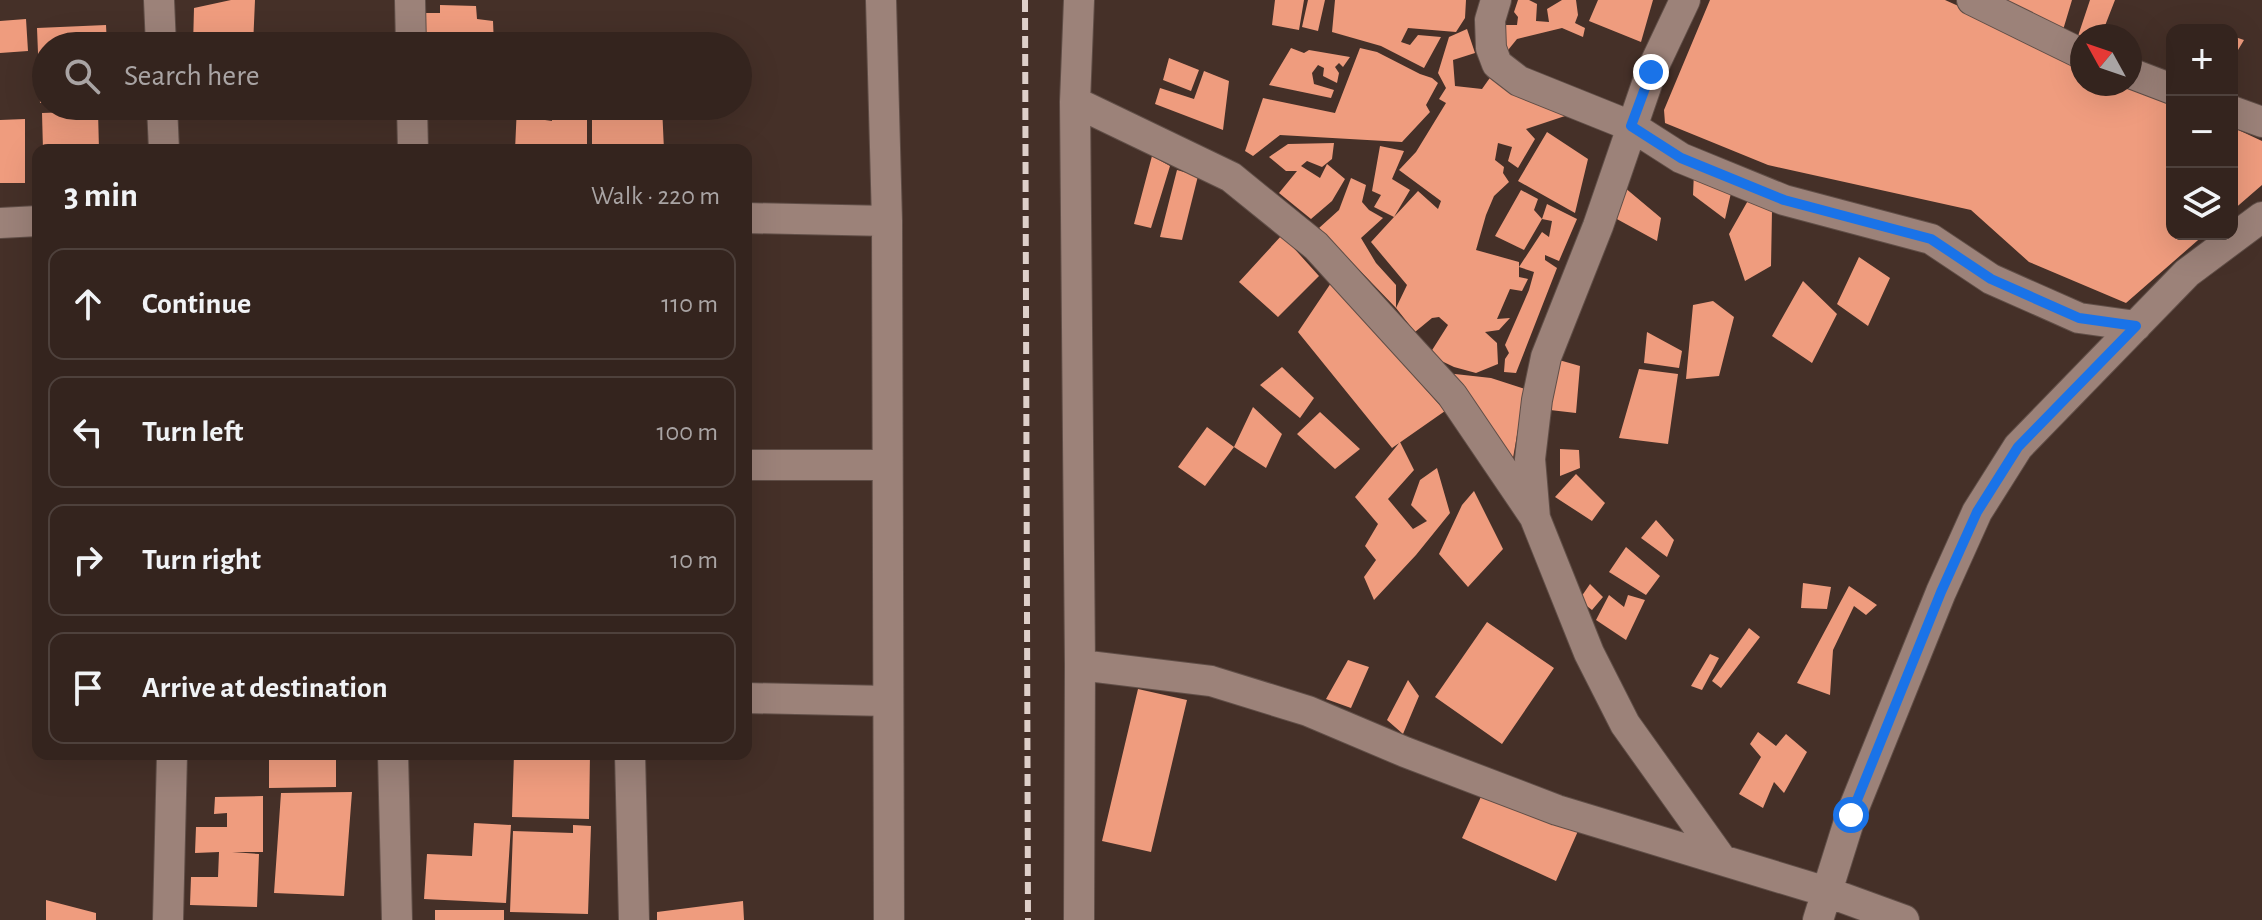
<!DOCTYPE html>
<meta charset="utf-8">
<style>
:root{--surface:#34241e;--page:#3f302b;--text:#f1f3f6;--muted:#a9a4a4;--line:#4e413c}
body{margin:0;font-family:"Alegreya Sans",sans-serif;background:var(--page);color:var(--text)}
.controls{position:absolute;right:24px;top:24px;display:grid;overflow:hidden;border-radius:16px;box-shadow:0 8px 32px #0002}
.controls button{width:72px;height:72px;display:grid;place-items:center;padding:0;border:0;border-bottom:2px solid var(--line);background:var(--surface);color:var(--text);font:40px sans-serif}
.compass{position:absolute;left:2070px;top:24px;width:72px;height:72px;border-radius:50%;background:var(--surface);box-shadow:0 8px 32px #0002;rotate:310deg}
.stop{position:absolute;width:24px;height:24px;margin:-18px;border:6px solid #1a73e8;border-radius:50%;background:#fff}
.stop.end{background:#1a73e8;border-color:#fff;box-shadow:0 2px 8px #0008}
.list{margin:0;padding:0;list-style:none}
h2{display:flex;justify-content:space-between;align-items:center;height:104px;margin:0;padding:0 32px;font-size:34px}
h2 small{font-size:26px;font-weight:400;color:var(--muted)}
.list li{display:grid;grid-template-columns:52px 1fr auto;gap:24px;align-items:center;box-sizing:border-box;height:112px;margin:0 16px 16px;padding:0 16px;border:2px solid var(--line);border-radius:16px}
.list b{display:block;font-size:30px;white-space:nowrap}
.list em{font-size:26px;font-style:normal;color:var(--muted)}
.icon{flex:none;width:44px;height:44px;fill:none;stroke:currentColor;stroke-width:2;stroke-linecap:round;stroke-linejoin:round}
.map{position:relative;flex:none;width:2262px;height:920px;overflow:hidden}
.search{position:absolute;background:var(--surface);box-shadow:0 8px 32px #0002;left:32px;top:32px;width:720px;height:88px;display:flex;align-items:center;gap:20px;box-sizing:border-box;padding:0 28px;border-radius:44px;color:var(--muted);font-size:30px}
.panel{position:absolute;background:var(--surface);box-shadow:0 8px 32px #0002;left:32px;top:144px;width:720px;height:616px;border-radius:16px}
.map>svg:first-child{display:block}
.building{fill:#ef9c7e}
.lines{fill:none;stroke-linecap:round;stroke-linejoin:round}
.street-casing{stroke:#604e47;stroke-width:32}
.street{stroke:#9c8279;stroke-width:30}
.rail{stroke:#decfc9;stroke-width:6;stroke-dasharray:12 6;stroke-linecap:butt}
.route{stroke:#1a73e8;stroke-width:10}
</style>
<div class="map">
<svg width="2262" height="920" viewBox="0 0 2262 920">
<rect width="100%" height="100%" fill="#453028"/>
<path class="building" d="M231 0H255L253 46H193L194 8Z
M1275 0H1304L1299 30 1272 25Z
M1308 0H1325L1318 31 1302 27Z
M1335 0H1466L1465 18 1456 32 1408 28 1401 42 1410 45 1418 35 1441 37 1424 68 1381 46 1332 32Z
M1518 0H1529L1537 4 1536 21 1549 22 1547 9 1562 0H1576L1578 15 1575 23 1585 28 1583 37 1562 28 1517 39 1504 55 1500 25H1517L1518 17 1514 12Z
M1598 0H1653L1641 42 1589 21Z
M1710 0H1945L2082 61V84H2130L2172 101V234H2205L2126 303 2029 262 1971 210 1768 165 1665 123 1664 110Z
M1997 0H2072L2063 30Z
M2090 0H2115L2101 36 2082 37 2078 36Z
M440 5 476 6 477 19 493 21 494 46H421L416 13H440Z
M26 19 28 51 0 53V21Z
M106 25 107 46H46V102L40 103 37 28Z
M1467 29 1475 53 1453 60 1455 86 1482 89 1494 72 1568 115 1526 129 1535 139 1518 168 1508 161 1512 147 1498 143 1495 160 1504 167 1503 173 1509 182 1494 196 1486 215 1476 250 1519 262V277L1528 279 1522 291 1510 289 1497 319 1510 318 1499 330 1485 332 1497 343 1498 364 1476 373 1454 367 1429 355 1448 325 1439 317 1432 318 1415 332 1396 308 1319 228 1339 210 1351 178 1366 185 1362 202 1369 210 1383 218 1361 238 1376 263 1396 285V308L1407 285 1371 242 1394 217 1374 207 1381 195 1372 191 1380 146 1404 151 1392 179 1410 190 1394 217 1418 191 1438 209 1441 201 1399 170 1416 152 1446 103 1439 99 1446 88 1438 73 1449 37Z
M2232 36 2244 40 2232 60Z
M1291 48 1304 53 1309 50 1350 57 1343 67 1339 63 1335 67 1339 73 1337 83 1323 76 1324 68 1318 65 1312 73 1314 84 1334 90 1331 98 1269 85Z
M1360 48 1377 52 1420 74 1432 78 1438 83 1426 105 1430 112 1402 142 1280 135 1253 156 1245 151 1263 98 1335 113Z
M1169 58 1199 70 1191 91 1163 80Z
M1204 71 1229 81 1223 130 1155 104 1160 88 1194 99Z
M517 106H543L545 120 552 121 550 107 587 109V150H515Z
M592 106H662L664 150H592Z
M98 111 99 150H43L42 113Z
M25 119V183H0V120Z
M2232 127 2262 141V185L2232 211Z
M1547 132 1588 159 1575 213 1518 181Z
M1334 143 1332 159 1322 167 1307 161 1301 166 1320 178 1327 164 1345 179 1332 201 1311 219 1279 193 1297 171H1286L1269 157 1288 144Z
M1152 156 1170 166 1151 228 1134 224Z
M1177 170 1198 176 1182 240 1160 237Z
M1694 172 1731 193 1725 219 1693 195Z
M1624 187 1661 218 1657 241 1615 218Z
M1521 190 1538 199 1534 210 1542 219 1524 250 1495 236Z
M1750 197 1772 210 1771 266 1745 281 1729 234Z
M1547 204 1577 219 1559 261 1545 255V260L1557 268 1516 373 1504 372 1505 359 1509 353 1505 345 1529 290 1534 272 1519 267 1542 232 1549 237 1552 221 1542 219Z
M1282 235 1319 276 1278 317 1239 282Z
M1859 257 1890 278 1868 326 1837 304Z
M1803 281 1837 314 1812 363 1772 336Z
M1331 283 1445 411 1392 448 1298 332Z
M1713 301 1734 317 1719 376 1686 379 1693 305Z
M1647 332 1682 351 1679 368 1644 363Z
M1552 358 1580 366 1576 413 1550 410Z
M1282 367 1314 398 1300 418 1260 385Z
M1639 369 1678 374 1668 444 1619 438Z
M1446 373 1491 378 1525 389 1513 458 1495 443Z
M1253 407 1282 434 1266 468 1234 447Z
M1320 412 1360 449 1335 469 1297 434Z
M1207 427 1234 447 1205 486 1178 467Z
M1400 442 1414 470 1388 499 1413 529 1427 521 1411 505 1420 480 1437 468 1450 513 1416 555 1374 600 1364 577 1376 560 1365 546 1378 524 1355 497Z
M1560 449 1579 450 1580 468 1560 476Z
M1576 474 1605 503 1592 521 1555 497Z
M1474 491 1503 549 1468 587 1439 554 1462 505Z
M1656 520 1674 540 1667 557 1641 538Z
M1626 547 1660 576 1646 595 1609 572Z
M1803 583 1831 587 1827 609 1801 608Z
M1590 584 1603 597 1592 610 1579 600Z
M1849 586 1877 605 1866 615 1854 606 1833 650 1830 695 1797 683Z
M1609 595 1624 607 1628 595 1645 600 1626 640 1596 620Z
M1487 622 1554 668 1502 744 1435 697Z
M1749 628 1760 637 1721 688 1712 681Z
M1710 654 1719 658 1702 690 1691 686Z
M1348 660 1369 667 1351 708 1326 699Z
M1408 680 1419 696 1403 734 1387 720Z
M1138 689 1187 700 1151 852 1102 841Z
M1758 732 1776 746 1786 734 1807 752 1784 793 1774 782 1763 808 1739 794 1761 757 1750 744Z
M269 754H336V787L269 788Z
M514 754H590L589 819 512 817Z
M1485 788 1578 831 1556 881 1462 838Z
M352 792 344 896 274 893 281 793Z
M263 796V852H232L259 854 257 907 190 905 191 877H218L219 852 195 853 196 827H227V813L214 814 215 797Z
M474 823 511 825 506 903 424 899 427 854 472 856Z
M573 825 591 826 588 914 510 912 513 831 573 833Z
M46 900 96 913V920H46Z
M743 901 744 920H657V912Z
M435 910H504V920H435Z"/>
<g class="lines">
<defs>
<path id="street" d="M159 0 161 46
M410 0 411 46
M881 0 887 221 889 920
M1079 0 1075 102 1231 177 1316 246 1452 395 1534 516
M1496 0 1490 20 1491 48 1497 64 1519 81 1631 126 1681 158 1784 200 1931 239 1991 279 2079 318 2136 326
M1685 0 1651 72 1598 226 1546 357 1537 400 1530 459 1535 518 1589 653 1625 724 1722 860
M1972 0 2082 54
M2130 73 2172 89
M1075 102 1080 665 1079 920
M162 106 164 150
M412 106 413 150
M2232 111 2262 122
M746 218 887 221
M0 223 38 221
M746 465H886
M1080 665 1211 681 1308 711 1405 752 1557 810 1827 892 1904 920
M746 698 887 701
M393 754 397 920
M630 754 634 920
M168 920 172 754
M1818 920 1851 815 1941 592 1977 512 2018 447 2187 273 2262 217"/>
</defs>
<use href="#street" class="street-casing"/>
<use href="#street" class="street"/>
<path class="rail" d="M1025 0 1028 920"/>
</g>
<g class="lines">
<path class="route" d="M1651 72 1631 126 1681 158 1784 200 1931 239 1991 279 2079 318 2136 326 2018 447 1977 512 1941 592 1851 815"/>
</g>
</svg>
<div class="controls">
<button>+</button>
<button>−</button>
<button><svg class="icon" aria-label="layers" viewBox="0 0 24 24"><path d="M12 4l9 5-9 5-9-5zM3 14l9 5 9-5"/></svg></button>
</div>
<svg class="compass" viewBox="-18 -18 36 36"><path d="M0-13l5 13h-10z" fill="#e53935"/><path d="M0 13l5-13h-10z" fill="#a9a4a4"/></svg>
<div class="stop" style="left:1851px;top:815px"></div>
<div class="stop end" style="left:1651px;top:72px"></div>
<div class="search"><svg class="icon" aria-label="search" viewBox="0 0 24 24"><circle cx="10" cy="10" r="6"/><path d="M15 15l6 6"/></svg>Search here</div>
<section class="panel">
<h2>3 min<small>Walk · 220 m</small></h2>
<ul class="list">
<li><svg class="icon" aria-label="ahead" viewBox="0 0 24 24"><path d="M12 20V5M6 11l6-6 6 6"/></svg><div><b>Continue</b></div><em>110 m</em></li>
<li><svg class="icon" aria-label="left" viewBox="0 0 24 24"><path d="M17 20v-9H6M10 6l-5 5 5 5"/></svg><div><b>Turn left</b></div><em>100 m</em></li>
<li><svg class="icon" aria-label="right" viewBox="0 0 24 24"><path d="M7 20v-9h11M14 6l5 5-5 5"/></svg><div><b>Turn right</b></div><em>10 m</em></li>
<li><svg class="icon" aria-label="arrive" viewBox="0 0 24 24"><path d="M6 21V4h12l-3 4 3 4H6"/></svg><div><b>Arrive at destination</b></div></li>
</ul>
</section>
</div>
